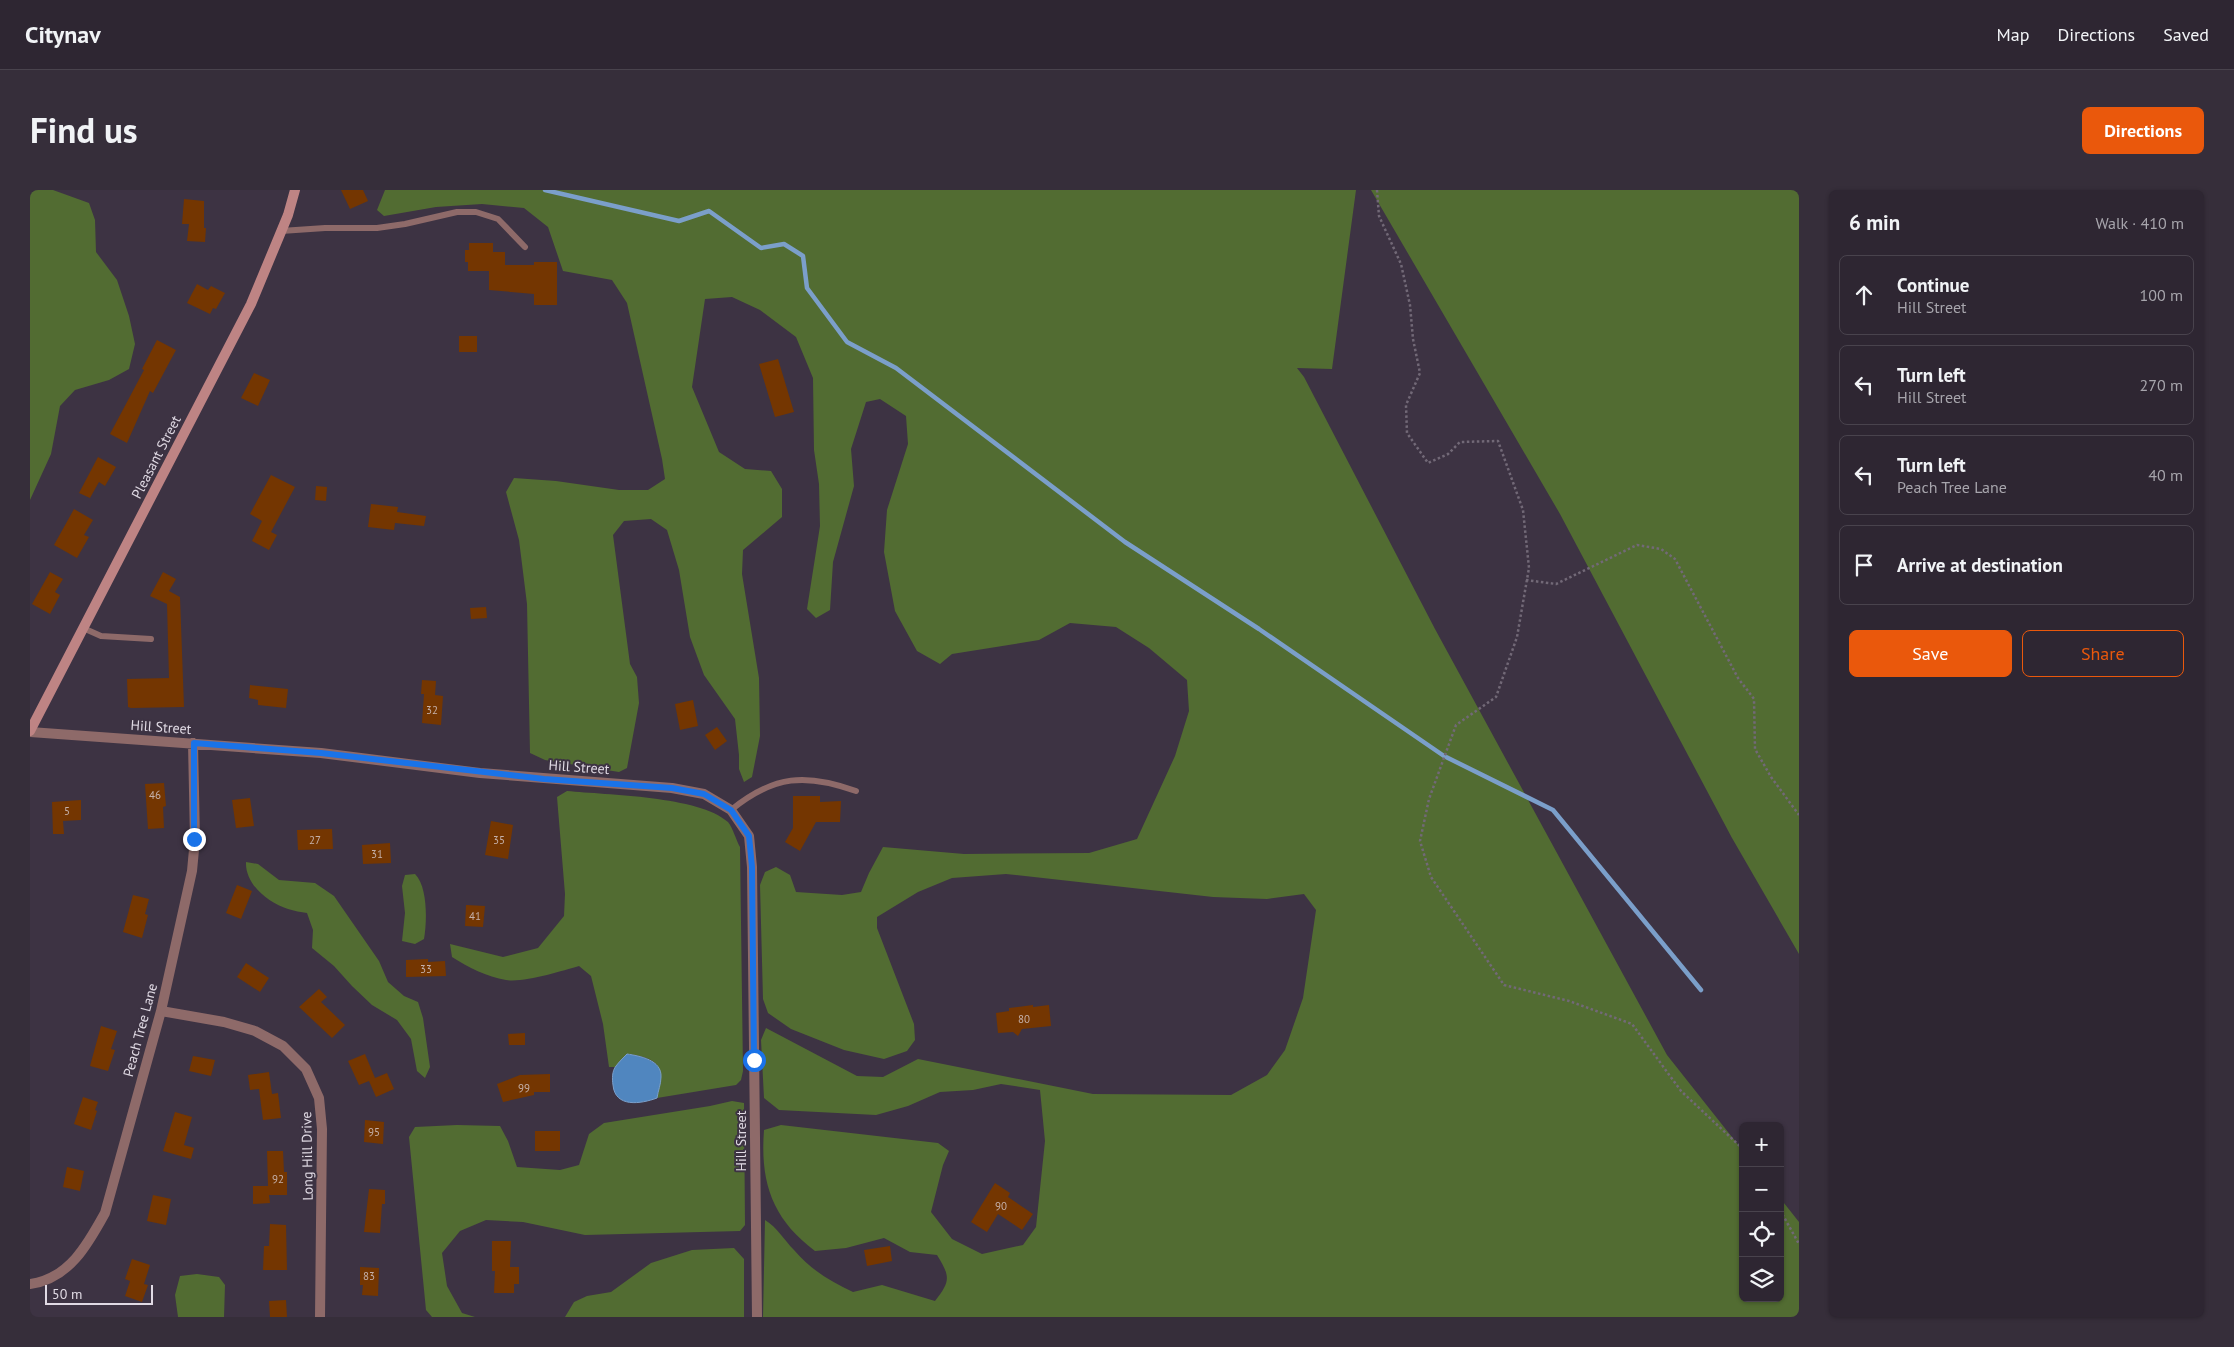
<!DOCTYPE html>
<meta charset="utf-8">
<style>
:root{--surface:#2e2632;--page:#362e3a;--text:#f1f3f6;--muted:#a7a5ac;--line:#49434d;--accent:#ea580c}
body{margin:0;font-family:"PT Sans",sans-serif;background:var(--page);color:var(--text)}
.controls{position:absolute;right:15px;bottom:15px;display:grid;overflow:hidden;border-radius:8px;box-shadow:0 1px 4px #0004}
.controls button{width:45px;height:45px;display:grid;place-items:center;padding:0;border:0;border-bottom:1px solid var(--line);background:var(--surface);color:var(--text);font:25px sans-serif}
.scale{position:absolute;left:15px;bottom:12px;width:108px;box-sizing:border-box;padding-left:5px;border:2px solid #e0dae4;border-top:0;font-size:14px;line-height:18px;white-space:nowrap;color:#e0dae4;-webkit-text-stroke:4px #3d3343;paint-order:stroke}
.stop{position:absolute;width:15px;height:15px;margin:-11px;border:4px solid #1a73e8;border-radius:50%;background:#fff}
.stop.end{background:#1a73e8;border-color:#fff;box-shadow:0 1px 5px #0008}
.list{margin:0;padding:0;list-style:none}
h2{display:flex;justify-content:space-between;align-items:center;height:65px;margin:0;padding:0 20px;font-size:21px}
h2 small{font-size:16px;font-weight:400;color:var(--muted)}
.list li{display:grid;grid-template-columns:32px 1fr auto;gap:15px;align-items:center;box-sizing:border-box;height:80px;margin:0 10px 10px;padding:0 10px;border:1px solid var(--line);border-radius:8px}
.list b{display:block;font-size:19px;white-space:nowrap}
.list p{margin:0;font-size:16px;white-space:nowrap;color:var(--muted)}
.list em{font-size:16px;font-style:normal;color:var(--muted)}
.actions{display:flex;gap:10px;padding:15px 20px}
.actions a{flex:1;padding:11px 0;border:1px solid var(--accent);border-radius:8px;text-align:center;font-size:18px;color:var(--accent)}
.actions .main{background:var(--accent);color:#fff}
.icon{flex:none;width:28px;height:28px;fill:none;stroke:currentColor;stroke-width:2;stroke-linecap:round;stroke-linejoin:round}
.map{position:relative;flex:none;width:1769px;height:1127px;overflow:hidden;border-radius:8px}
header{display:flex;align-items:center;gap:30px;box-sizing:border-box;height:70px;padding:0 25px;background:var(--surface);border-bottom:1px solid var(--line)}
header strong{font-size:24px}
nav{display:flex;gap:28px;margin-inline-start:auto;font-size:18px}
.intro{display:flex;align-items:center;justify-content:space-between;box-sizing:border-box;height:120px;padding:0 30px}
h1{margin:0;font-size:35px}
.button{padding:12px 22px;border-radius:8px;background:var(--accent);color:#fff;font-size:18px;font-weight:700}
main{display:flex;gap:30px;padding:0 30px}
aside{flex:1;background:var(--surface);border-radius:8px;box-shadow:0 1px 4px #0004}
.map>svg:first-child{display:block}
.green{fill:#526c32}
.water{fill:#5086bf;stroke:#7b9fca}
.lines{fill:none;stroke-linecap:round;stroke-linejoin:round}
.stream{stroke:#7b9fca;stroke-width:4.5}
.building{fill:#743601}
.path{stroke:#726977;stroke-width:2.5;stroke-dasharray:2.5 2.5;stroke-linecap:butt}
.lane{stroke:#8e6a69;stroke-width:6}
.street{stroke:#8e6a69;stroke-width:10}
.secondary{stroke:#be8484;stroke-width:10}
.route{stroke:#1a73e8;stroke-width:6}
.labels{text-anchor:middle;stroke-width:4;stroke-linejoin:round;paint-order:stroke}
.number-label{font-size:11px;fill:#c5b1ab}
.street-label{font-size:14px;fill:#e0dae4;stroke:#3d3343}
</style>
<header>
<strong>Citynav</strong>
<nav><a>Map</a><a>Directions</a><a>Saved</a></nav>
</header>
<div class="intro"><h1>Find us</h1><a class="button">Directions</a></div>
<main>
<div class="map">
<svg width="1769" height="1127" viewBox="0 0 1769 1127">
<rect width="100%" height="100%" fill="#3d3343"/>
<path class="green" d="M0 0H23L59 13 65 30 66 62 87 90 99 126 105 154 99 179 79 190 45 200 30 216 21 264 0 310Z
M355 0H1326L1302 179 1267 178 1274 187 1405 439 1637 865 1713 961V1108H1750V1008L1769 1032V1127H733L735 1030C747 1037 754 1050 764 1060 781 1080 800 1091 823 1102L852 1095 905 1111C921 1091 920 1086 907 1065L880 1062 854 1048 816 1058 785 1061C742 1029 730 992 734 940L751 935 908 953 919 961 913 975 901 1022 922 1049 952 1064 993 1055 1006 1037 1015 951 1010 900 971 894 943 900 910 902 878 916 846 925 749 920 734 908 731 850 736 838 827 886 853 887 888 869 1063 904 1201 905 1237 885 1255 860 1273 808 1286 720 1274 704 1237 709 1183 707 976 684 922 688 888 702 847 727V738L884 834 885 850 877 861 854 869 814 860 761 839 738 823 733 809 730 695 735 682 746 677 760 685 766 702 812 705 831 702 839 683 853 657 934 664 1059 663 1107 649 1145 566 1159 521 1157 490 1119 458 1086 437 1040 433 1009 450 922 464 910 474 887 461 865 421 854 362 857 320 878 254 876 226 850 209 836 212 821 259 824 296 803 372 800 420 786 428 777 419 790 336 789 294 784 260 783 188 766 147 730 120 702 107 675 109 662 197 689 262 715 279 741 281 752 299V327L713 360 712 384 729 488 730 546 722 587 714 592 709 579V565L705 529 674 485 660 447 649 380 637 340 621 329 594 331 583 345 600 474 607 487 609 513 597 578 589 582 515 570 500 563 497 414 489 350 476 302 484 288 526 291 589 300H618L635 289 632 269 597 113 582 90 533 81 518 37 494 18 452 14 406 17 354 26 347 20Z
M1341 0H1769V764L1702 648 1530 324Z
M537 601C577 605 669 606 698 632 703 638 706 650 710 657L713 881 711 890 706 895 627 908C634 877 631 868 597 864L585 877H579L573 834 561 786 549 776C531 781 494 793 476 790 457 787 438 777 422 767L420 754 473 767 508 758 534 726 535 704 527 607Z
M216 672 228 674 249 690 285 693 304 706 349 771 358 792 374 806 388 812 393 828 400 877 395 888 387 881 381 849 367 830 342 815 322 796 304 776 282 758 283 740 277 723C271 722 264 721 258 719 238 713 215 694 216 672Z
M385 684C398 697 397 732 394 749L385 754 372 751 375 723 372 696 375 685Z
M702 911 714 913 715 1035 710 1041 555 1045 493 1032 456 1030 430 1041 412 1063 417 1096 432 1123 445 1127H402L396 1120 379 947 385 937 427 935 470 936 478 951 487 977 530 980 549 975 559 944 574 933 680 916Z
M704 1058 714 1069V1127H535L544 1112 557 1106 581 1102 621 1073 662 1060Z
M167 1084 189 1087 195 1095 194 1127H148L145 1105 150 1086Z"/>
<path class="water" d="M597 864C610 866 632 870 631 887 631 894 628 901 627 908 611 914 585 918 583 895 582 889 582 881 586 876 589 872 593 868 597 864Z"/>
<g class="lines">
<path class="stream" d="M515 0 649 31 679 21 731 58 754 54 773 66 777 98 817 152 866 178 1095 352 1229 439 1414 566 1523 620 1671 800"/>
</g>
<path class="building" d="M311 0H333L338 11 320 19Z
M154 9 174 11V38H176L175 52 157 51 159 34H152Z
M439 53H463V62H475V75H504V72H527V115H504V104L459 100V81H438V72H435V60H439Z
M167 94 178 100 181 96 195 103 186 119 183 118 180 124 157 113Z
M429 146H447V162H429Z
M127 150 146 160 123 203 120 201 97 253 80 244 114 180 112 179Z
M748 169 764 222 745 227 729 174Z
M224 183 240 190 228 216 211 208Z
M68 267 86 277 75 296 69 292 60 308 49 303Z
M241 285 265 297 241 342 247 345 239 360 222 351 232 331 220 324Z
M286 296 297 297 296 311 285 310Z
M341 314 368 317 367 322 396 326 394 336 365 333 364 340 338 337Z
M44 319 63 330 54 345 59 347 47 368 24 355Z
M20 382 33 389 25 402 30 405 20 424 2 414Z
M133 382 146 389 139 401 150 407 154 517 101 518 98 517 97 489 139 488 137 414 120 406Z
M456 417 457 428 441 429 440 418Z
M392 490 406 491 405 505 413 506 411 535 392 533 394 504H391Z
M220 495 258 499 256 518 228 515V510L219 508Z
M663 510 668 536 650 540 645 514Z
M687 537 697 551 685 560 675 545Z
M134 593 136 616 133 617 134 638 118 639 115 594Z
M763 606H790V612L811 611 810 632H786L770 661 755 652 763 638Z
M220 608 224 636 206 638 202 610Z
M51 610V630L33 631 34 644H23L22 612Z
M461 631 483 635 478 669 455 665Z
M302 639 303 659 268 660 267 640Z
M360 653 361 673 333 674 332 655Z
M207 695 222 701 211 729 196 723Z
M103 705 119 709 115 724 118 725 112 748 93 742Z
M436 715 455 716 453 737 435 736Z
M398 769V772L415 771 416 786 376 787V770Z
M216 773 239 788 230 802 207 787Z
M289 799 297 807 291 812 315 835 302 848 269 817Z
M1003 815V817L1019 815 1021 836 992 839 988 846 983 842 968 843 966 823 979 821V818Z
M71 836 87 841 81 859 85 860 78 881 60 876Z
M495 843V855H479L478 844Z
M335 864 345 888 357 883 364 899 346 907 339 891 329 895 318 871Z
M163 866 185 870 181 886 159 881Z
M239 882 242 904 248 903 251 928 233 930 229 899 220 900 218 885Z
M520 884V902H504V905L473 912 467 894 490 885Z
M53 907 68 912 65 920 67 921 61 940 44 934Z
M145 922 162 927 154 955 164 958 161 969 133 961Z
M335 930 354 932 353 954 334 952Z
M505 941H530V961H505Z
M237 961H253L254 982H257V1005H239L240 1013 223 1014V996H238Z
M37 977 54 981 50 1001 33 997Z
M965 993 980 1003 978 1007 1003 1024 992 1040 968 1024 957 1042 941 1032Z
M339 999 355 1000V1014H352L350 1043 334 1042Z
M123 1005 141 1009 136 1035 117 1031Z
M240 1034 256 1035 257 1080H233L234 1056H239Z
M462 1051H481L480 1077H489V1094H484V1103H464L465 1081H462Z
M860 1056 862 1071 837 1076 834 1060Z
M102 1069 120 1075 114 1094 118 1095 112 1112 95 1106 100 1091 95 1089Z
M330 1077 349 1078 348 1106 332 1105 333 1095H330Z
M256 1110 257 1127H240L239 1111Z"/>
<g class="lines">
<path class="path" d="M1347 0 1349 26 1371 74 1380 115 1383 149 1390 183 1376 215 1377 243 1398 273 1418 264 1430 252 1468 251 1493 320 1499 378 1487 447 1466 507 1426 535 1399 609 1390 651 1401 687 1474 795 1539 811 1602 834 1651 901 1713 959
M1496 390 1526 394 1607 355 1631 359 1645 369 1708 488 1724 509 1725 559 1741 587 1769 625
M1750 1020 1769 1054"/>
<path class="lane" d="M251 41 295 38H347L375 34 427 22H446L468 29 495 57
M53 438 71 446 121 449
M701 620C744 585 776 583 826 601"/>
<path class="street" d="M0 542 291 563 450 583 642 598 674 604 701 620 719 646 722 677 727 1127
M131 821 194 832 225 841 253 856 276 879 289 908 292 939 290 1127
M0 1094C39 1089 58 1054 75 1023L131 821 162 681 165 649 163 553"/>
<path class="secondary" d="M0 541 221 114 258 25 265 0"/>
</g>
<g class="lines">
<path class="route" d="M164 649V553L291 563 514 589 642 598 674 604 701 620 719 646 722 677 724 870"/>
</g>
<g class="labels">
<g class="number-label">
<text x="402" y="524">32</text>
<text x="125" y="609">46</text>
<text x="37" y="625">5</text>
<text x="285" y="654">27</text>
<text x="469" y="654">35</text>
<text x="347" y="668">31</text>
<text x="445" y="730">41</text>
<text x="396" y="783">33</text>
<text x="994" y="833">80</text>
<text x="494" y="902">99</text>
<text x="344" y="946">95</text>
<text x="248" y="993">92</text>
<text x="971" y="1020">90</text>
<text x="339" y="1090">83</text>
</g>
<g class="street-label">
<text transform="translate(126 267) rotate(-63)" y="5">Pleasant Street</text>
<text transform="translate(131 537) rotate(4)" y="5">Hill Street</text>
<text transform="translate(549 577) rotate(4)" y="5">Hill Street</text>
<text transform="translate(110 840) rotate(-75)" y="5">Peach Tree Lane</text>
<text transform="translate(711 951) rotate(-90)" y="5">Hill Street</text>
<text transform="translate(277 966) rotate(-91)" y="5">Long Hill Drive</text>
</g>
</g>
</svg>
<div class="controls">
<button>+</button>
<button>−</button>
<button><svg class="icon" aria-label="locate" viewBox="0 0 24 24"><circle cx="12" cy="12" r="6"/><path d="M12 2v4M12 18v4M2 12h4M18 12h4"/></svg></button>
<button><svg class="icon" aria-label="layers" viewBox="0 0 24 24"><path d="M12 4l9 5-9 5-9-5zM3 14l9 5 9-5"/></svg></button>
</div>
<div class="scale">50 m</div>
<div class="stop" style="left:724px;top:870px"></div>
<div class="stop end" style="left:164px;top:649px"></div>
</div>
<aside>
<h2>6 min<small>Walk · 410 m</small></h2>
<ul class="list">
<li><svg class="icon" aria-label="ahead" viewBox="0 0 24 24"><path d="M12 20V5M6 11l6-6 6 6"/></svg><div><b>Continue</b><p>Hill Street</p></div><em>100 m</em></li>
<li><svg class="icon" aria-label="left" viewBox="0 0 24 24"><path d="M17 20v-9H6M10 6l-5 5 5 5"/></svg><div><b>Turn left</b><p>Hill Street</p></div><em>270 m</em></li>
<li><svg class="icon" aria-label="left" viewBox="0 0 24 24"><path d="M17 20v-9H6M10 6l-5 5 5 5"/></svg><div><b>Turn left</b><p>Peach Tree Lane</p></div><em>40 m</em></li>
<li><svg class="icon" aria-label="arrive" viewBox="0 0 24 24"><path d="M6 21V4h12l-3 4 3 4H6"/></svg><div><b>Arrive at destination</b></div></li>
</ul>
<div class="actions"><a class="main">Save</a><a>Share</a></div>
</aside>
</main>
